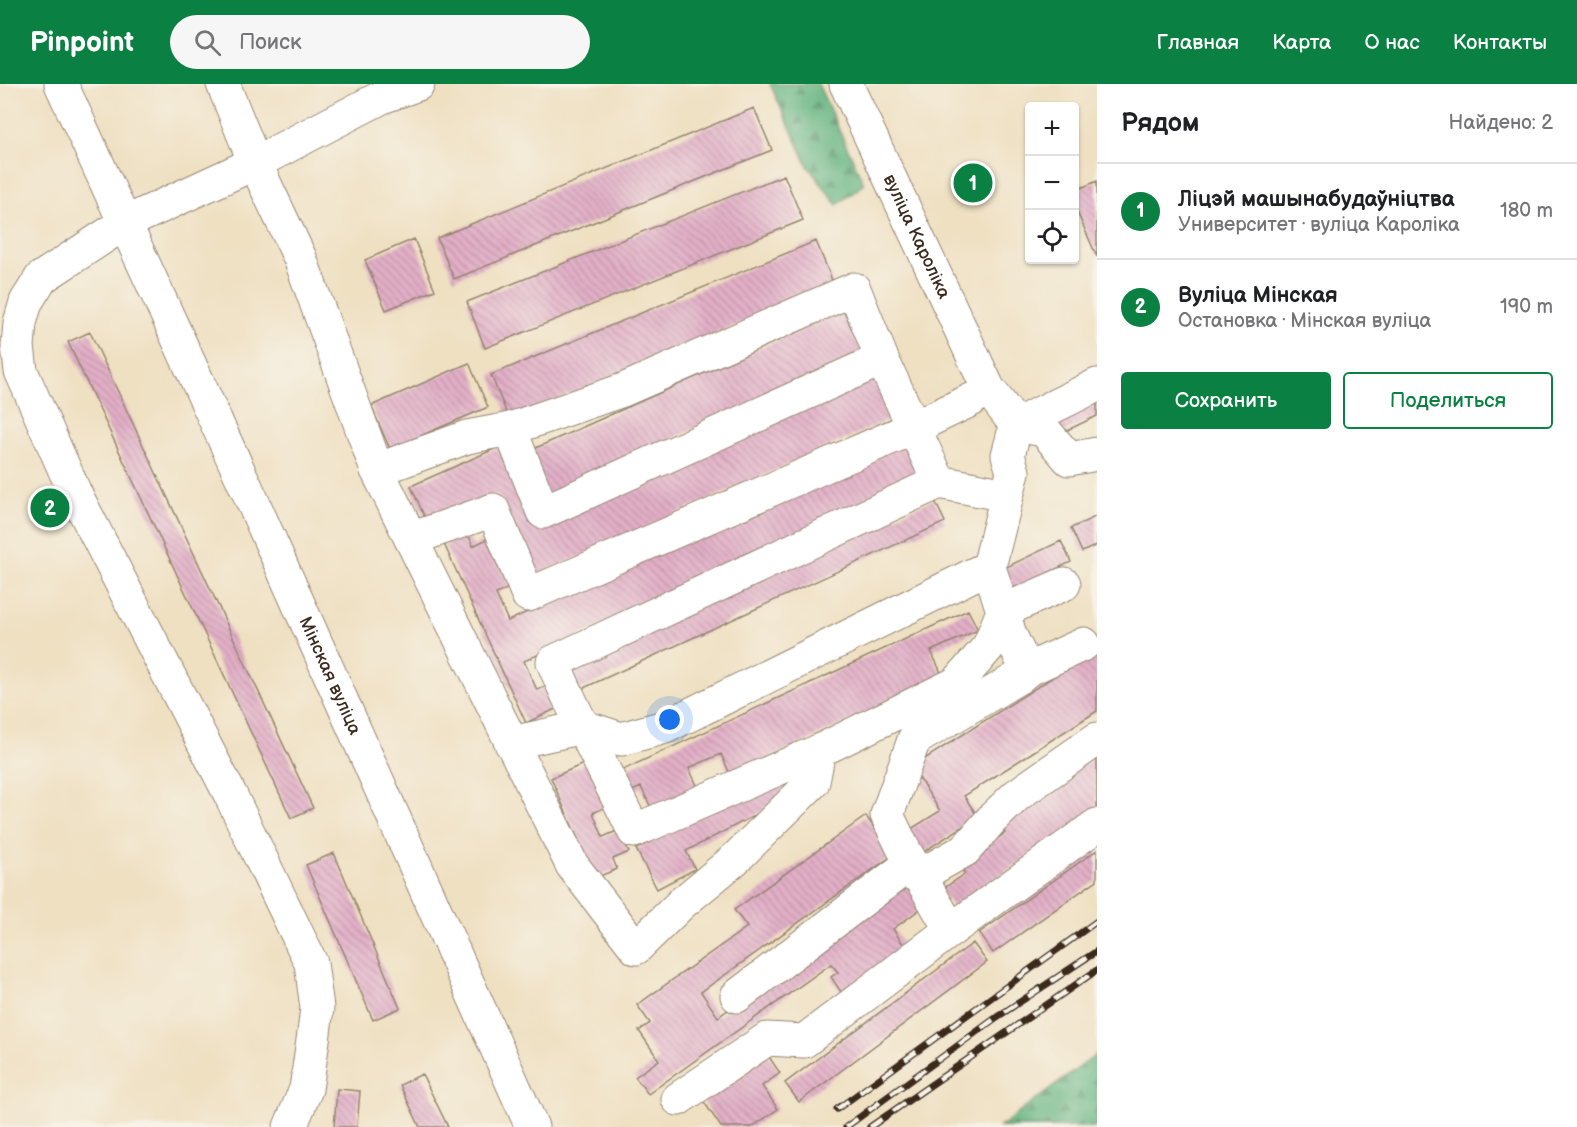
<!DOCTYPE html>
<html lang="ru">
<meta charset="utf-8">
<style>
:root{--surface:#fff;--page:#f6f6f6;--text:#202124;--muted:#757577;--line:#e0e0e0;--accent:#0b8043}
body{margin:0;font-family:"Balsamiq Sans",sans-serif;background:var(--page);color:var(--text)}
.controls{position:absolute;right:18px;top:18px;display:grid;overflow:hidden;border-radius:6px;box-shadow:0 2px 4px #0004}
.controls button{width:54px;height:54px;display:grid;place-items:center;padding:0;border:0;border-bottom:2px solid var(--line);background:var(--surface);color:var(--text);font:30px sans-serif}
.you{position:absolute;left:670px;top:636px;width:21px;height:21px;margin:-15px;border:4px solid #fff;border-radius:50%;background:#1a73e8;box-shadow:0 0 0 9px #1a73e833}
.badge{display:grid;place-items:center;width:39px;height:39px;border-radius:50%;background:var(--accent);color:#fff;font-size:20px;font-weight:700}
.pin{position:absolute;translate:-50% -50%;border:3px solid #fff;box-shadow:0 2px 6px #0006}
.list{margin:0;padding:0;list-style:none}
h2{display:flex;justify-content:space-between;align-items:center;height:78px;margin:0;padding:0 24px;font-size:26px}
h2 small{font-size:20px;font-weight:400;color:var(--muted)}
.list li{display:grid;grid-template-columns:39px 1fr auto;gap:18px;align-items:center;box-sizing:border-box;height:96px;padding:0 24px;border-top:2px solid var(--line)}
.list b{display:block;font-size:22px;white-space:nowrap}
.list p{margin:0;font-size:20px;white-space:nowrap;color:var(--muted)}
.list em{font-size:20px;font-style:normal;color:var(--muted)}
.actions{display:flex;gap:12px;padding:18px 24px}
.actions a{flex:1;padding:14px 0;border:2px solid var(--accent);border-radius:6px;text-align:center;font-size:21px;color:var(--accent)}
.actions .main{background:var(--accent);color:#fff}
.icon{flex:none;width:33px;height:33px;fill:none;stroke:currentColor;stroke-width:2;stroke-linecap:round;stroke-linejoin:round}
.map{position:relative;flex:none;width:1097px;height:1043px;overflow:hidden}
header{display:flex;align-items:center;gap:36px;box-sizing:border-box;height:84px;padding:0 30px;background:var(--accent);color:#fff}
header strong{font-size:28px}
nav{display:flex;gap:33px;margin-inline-start:auto;font-size:21px}
.search{width:420px;height:54px;background:var(--page);display:flex;align-items:center;gap:15px;box-sizing:border-box;padding:0 21px;border-radius:33px;color:var(--muted);font-size:22px}
main{display:flex}
aside{flex:1;background:var(--surface)}
.map>svg:first-child{display:block}
.forest{fill:url(#forest-firs);stroke:#4e6e4e;stroke-width:1.5}
.building{fill:url(#building-back-hatch)}
.lines{fill:none;stroke-linecap:round;stroke-linejoin:round}
.minor-casing{stroke:#958570;stroke-width:35}
.major-casing{stroke:#958570;stroke-width:35}
.minor{stroke:#fff;stroke-width:33}
.major{stroke:#fff;stroke-width:33}
.rail-casing{stroke:#3b2a1e;stroke-width:7}
.rail{stroke:#f7f3e8;stroke-width:4.5;stroke-dasharray:14;stroke-linecap:butt}
.labels{text-anchor:middle;stroke-width:4.5;stroke-linejoin:round;paint-order:stroke}
.street-label{font-size:18px;fill:#3b2a1e;stroke:#f7f3e8}
</style>
<header>
<strong>Pinpoint</strong>
<div class="search"><svg class="icon" aria-label="search" viewBox="0 0 24 24"><circle cx="10" cy="10" r="6"/><path d="M15 15l6 6"/></svg>Поиск</div>
<nav><a>Главная</a><a>Карта</a><a>О нас</a><a>Контакты</a></nav>
</header>
<main>
<div class="map">
<svg width="1097" height="1043" viewBox="0 0 1097 1043">
<defs>
<pattern id="forest-firs" width="22" height="20" patternUnits="userSpaceOnUse" patternTransform="scale(1.5)"><rect width="22" height="20" fill="#61b27e"/><path d="M5 1l3.5 6h-7zM16 11l3.5 6h-7z" fill="#519167"/></pattern>
<pattern id="building-back-hatch" width="6" height="6" patternUnits="userSpaceOnUse" patternTransform="scale(1.5)"><rect width="6" height="6" fill="#e3b0c8"/><path d="M-1 5l2 2M0 0l6 6M5-1l2 2" fill="none" stroke="#b98fa2"/></pattern>
</defs>
<rect width="100%" height="100%" fill="#f7f3e8"/>
<filter id="ink" filterUnits="userSpaceOnUse"><feTurbulence type="fractalNoise" baseFrequency=".0167" numOctaves="2"/><feDisplacementMap in="SourceGraphic" scale="12" xChannelSelector="R" yChannelSelector="G"/><feConvolveMatrix kernelMatrix="1 2 1 2 8 2 1 2 1" color-interpolation-filters="sRGB"/></filter>
<filter id="wash" filterUnits="userSpaceOnUse"><feTurbulence type="fractalNoise" baseFrequency=".008" numOctaves="4" result="noise"/><feDisplacementMap in="SourceGraphic" scale="24" xChannelSelector="R" yChannelSelector="G"/><feGaussianBlur stdDeviation="1.35" result="paint"/><feColorMatrix in="noise" values="0 0 0 0 0 0 0 0 0 0 0 0 0 0 0 0 0 1.4 0 .05"/><feComposite in="paint" operator="in"/></filter>
<g filter="url(#wash)">
<rect width="100%" height="100%" fill="#efe0c2"/>
<path class="forest" d="M770 0H818L864 100 837 121 808 82Z
M1097 970V1043H1000Z"/>
<g id="blocks">
<path class="building" d="M754 24 772 66 454 195 437 154Z
M784 91 803 136 485 264 467 218Z
M1097 97V173L1074 121V107Z
M414 155 435 206 386 226 365 176Z
M816 157 834 201 509 335 491 291Z
M844 227 863 270 548 410 529 367Z
M90 248 313 724 291 734 68 258Z
M469 279 488 323 390 365 371 322Z
M874 291 893 334 533 493 497 410 428 441 411 402 501 362 536 440Z
M1097 310V332L1055 352 1045 334Z
M903 355 921 395 524 577 537 606 554 598 564 621 526 639 444 460 468 450 473 462 491 453 513 502 496 510 508 537Z
M934 415 945 438 575 608 564 584Z
M1097 432V461L1082 468 1071 444Z
M1061 457 1071 478 1009 507 1000 486Z
M968 526 978 546 931 567 943 593 731 692 721 670 689 684 700 708 654 730 641 703 626 710 616 689Z
M1097 565V627L964 712 978 733 917 772 903 750 940 727 912 683Z
M1097 672V725L953 824 941 806 965 790 959 781 1005 749 998 740Z
M588 678 608 722 593 729 603 753 619 746 629 768 613 775 617 785 595 794 551 694Z
M781 691 792 712 686 767 695 785 657 805 636 765Z
M866 732 893 771 701 908 718 933 906 799 923 823 893 845 905 863 841 908 831 893 838 888 831 880 648 1010 635 993 659 976 639 947 650 939 637 921 747 843 734 826Z
M1097 766V796L993 869 979 849Z
M334 769 400 924 373 936 306 781Z
M973 859 987 878 799 1018 785 999Z
M767 970 780 989 762 1002 778 1025 752 1043H721L702 1015Z
M422 990 448 1043H420L400 1001Z
M337 1005 360 1007 357 1043H334Z"/>
</g>
</g>
<g filter="url(#ink)">
<use href="#blocks" fill-opacity="0" stroke="#958570" stroke-width="1.5"/>
<g class="lines">
<defs>
<g id="minor">
<path d="M223 0 255 79 300 174 377 386 572 781 636 864 682 819 734 776 813 698 819 667 957 599 989 562 1003 527 989 483"/>
<path id="s1" d="M846 0 988 304 1016 341 1097 301"/>
<path d="M377 386 467 353 510 345"/>
<path d="M939 398 1006 411"/>
<path d="M411 455 493 426 528 511 913 344 971 316"/>
<path d="M1027 586 1084 560"/>
<path d="M914 656 1019 593 1027 586 1010 551 1003 527 1064 500"/>
<path d="M511 659 584 643 621 655 665 643 989 483 1013 388 1008 371 1016 341 1044 346 1069 375 1097 370"/>
<path d="M819 667 634 747C607 691 577 635 553 578L939 398 882 275 854 205 623 306 510 345 543 428 882 275"/>
<path d="M951 846 1097 741"/>
<path d="M737 912 902 786 919 792 965 766 993 734 1017 711 1097 655"/>
<path d="M678 1015 767 955 804 957 951 846 903 764 887 731 914 656 934 612"/>
<path d="M290 1043 306 1005 314 949 317 924 311 879 231 712 75 409 21 287 18 262 20 239 26 218 41 194 125 139 255 79 382 13 418 0"/>
</g>
<g id="major">
<path id="s2" d="M61 0 252 416 532 1043"/>
</g>
</defs>
<use href="#minor" class="minor-casing"/>
<use href="#major" class="major-casing"/>
<use href="#minor" class="minor"/>
<use href="#major" class="major"/>
<defs>
<path id="rail" d="M837 1025 1097 837
M846 1043 997 933 1097 867
M870 1043 1097 886"/>
</defs>
<use href="#rail" class="rail-casing"/>
<use href="#rail" class="rail"/>
</g>
</g>
<g class="labels">
<g class="street-label">
<text dy="6" stroke="none"><textPath href="#s1" startOffset="168">вуліца Кароліка</textPath></text>
<text dy="6" stroke="none"><textPath href="#s2" startOffset="650">Мінская вуліца</textPath></text>
</g>
</g>
</svg>
<div class="controls">
<button>+</button>
<button>−</button>
<button><svg class="icon" aria-label="locate" viewBox="0 0 24 24"><circle cx="12" cy="12" r="6"/><path d="M12 2v4M12 18v4M2 12h4M18 12h4"/></svg></button>
</div>
<div class="you"></div>
<div class="pin badge" style="left:973px;top:99px">1</div>
<div class="pin badge" style="left:50px;top:424px">2</div>
</div>
<aside>
<h2>Рядом<small>Найдено: 2</small></h2>
<ul class="list">
<li><span class="badge">1</span><div><b>Ліцэй машынабудаўніцтва</b><p>Университет · вуліца Кароліка</p></div><em>180 m</em></li>
<li><span class="badge">2</span><div><b>Вуліца Мінская</b><p>Остановка · Мінская вуліца</p></div><em>190 m</em></li>
</ul>
<div class="actions"><a class="main">Сохранить</a><a>Поделиться</a></div>
</aside>
</main>
